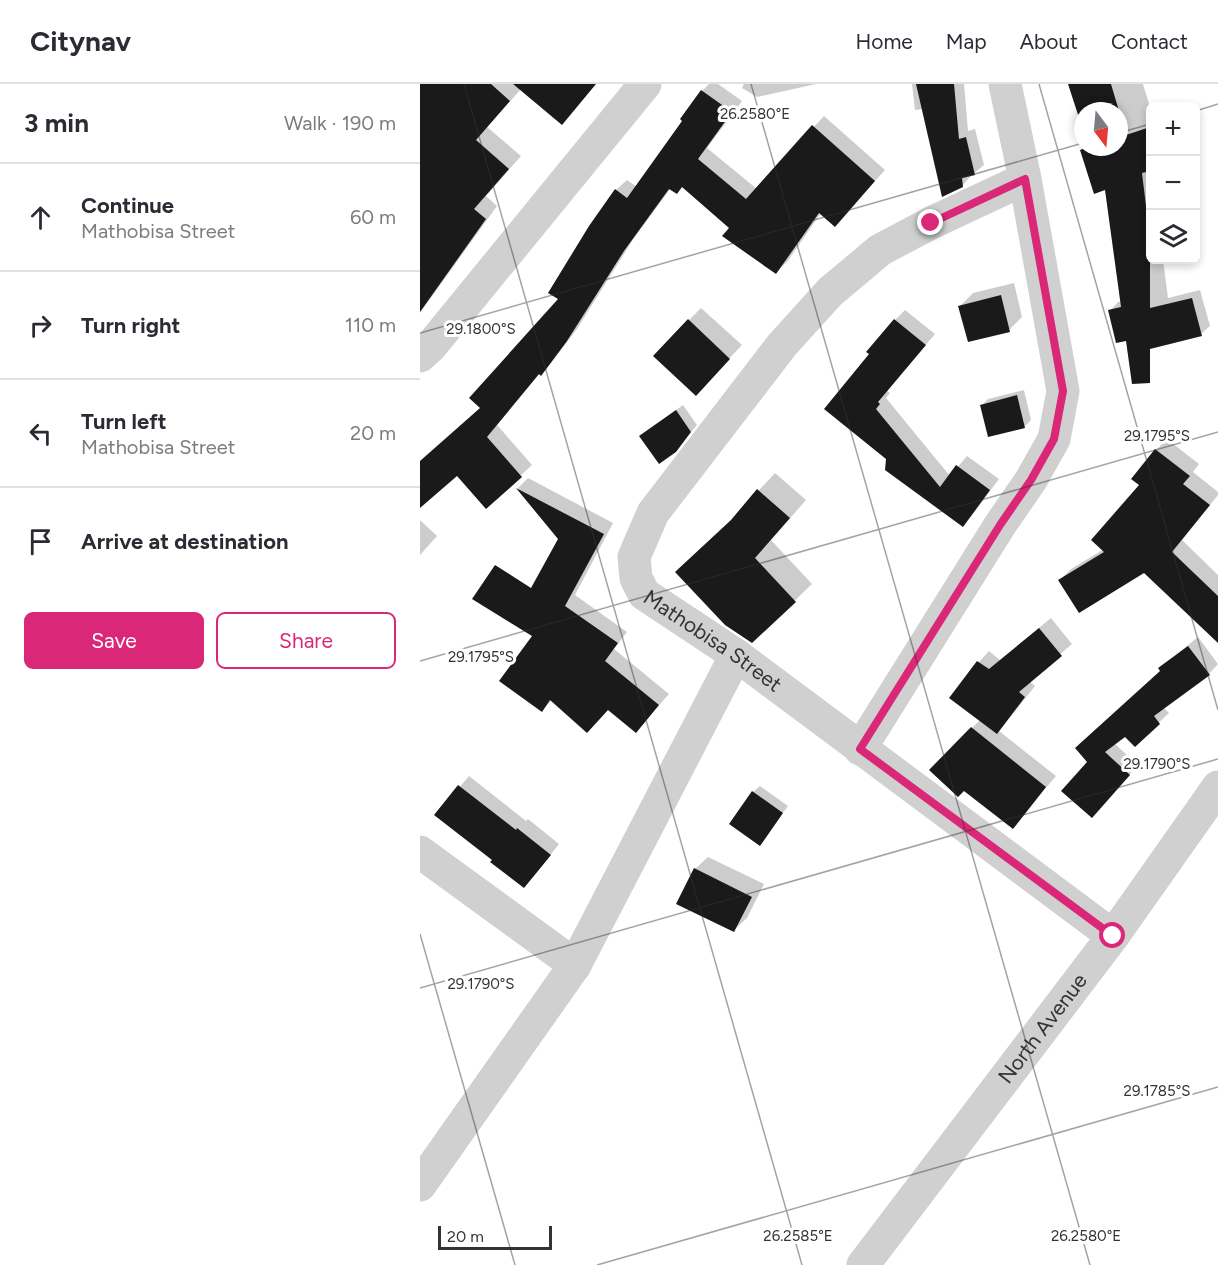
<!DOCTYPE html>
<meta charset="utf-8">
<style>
:root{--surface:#fff;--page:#f7f7f7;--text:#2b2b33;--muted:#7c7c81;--line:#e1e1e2;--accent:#db2777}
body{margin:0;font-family:Figtree,sans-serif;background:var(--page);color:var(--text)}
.controls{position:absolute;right:18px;top:18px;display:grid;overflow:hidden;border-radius:9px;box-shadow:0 3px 9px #0003}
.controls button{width:54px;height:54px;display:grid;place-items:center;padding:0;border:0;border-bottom:2px solid var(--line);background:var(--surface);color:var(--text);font:30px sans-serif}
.compass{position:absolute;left:654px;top:18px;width:54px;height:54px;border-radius:50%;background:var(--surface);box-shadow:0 3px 9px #0003;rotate:164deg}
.scale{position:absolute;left:18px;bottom:15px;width:114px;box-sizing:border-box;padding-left:6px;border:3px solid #333;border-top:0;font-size:16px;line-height:21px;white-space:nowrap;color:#333;-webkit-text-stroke:4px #fff;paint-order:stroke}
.stop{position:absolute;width:18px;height:18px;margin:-14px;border:4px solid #db2777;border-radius:50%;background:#fff}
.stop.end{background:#db2777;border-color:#fff;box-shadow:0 2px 6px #0008}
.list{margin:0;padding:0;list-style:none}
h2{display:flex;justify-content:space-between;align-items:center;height:78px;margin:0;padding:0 24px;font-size:26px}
h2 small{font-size:20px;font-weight:400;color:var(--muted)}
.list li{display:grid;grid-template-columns:39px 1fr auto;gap:18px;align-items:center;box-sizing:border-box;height:108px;padding:0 24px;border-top:2px solid var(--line)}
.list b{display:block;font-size:22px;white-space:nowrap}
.list p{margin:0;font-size:20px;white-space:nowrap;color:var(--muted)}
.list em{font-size:20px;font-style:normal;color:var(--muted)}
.actions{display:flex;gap:12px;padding:18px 24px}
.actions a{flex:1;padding:14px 0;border:2px solid var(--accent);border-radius:9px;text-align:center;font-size:21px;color:var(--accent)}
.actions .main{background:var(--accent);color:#fff}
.icon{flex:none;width:33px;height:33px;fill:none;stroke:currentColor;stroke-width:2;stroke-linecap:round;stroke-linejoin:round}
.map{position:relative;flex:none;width:798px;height:1181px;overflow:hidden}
header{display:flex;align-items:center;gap:36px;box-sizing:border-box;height:84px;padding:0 30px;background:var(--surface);border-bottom:2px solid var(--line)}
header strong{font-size:28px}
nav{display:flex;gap:33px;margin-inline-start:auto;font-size:21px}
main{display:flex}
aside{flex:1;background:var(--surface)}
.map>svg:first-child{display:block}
.shadow{fill:#0003}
.building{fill:#1a1a1a}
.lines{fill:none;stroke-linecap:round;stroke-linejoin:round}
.minor{stroke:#d0d0d0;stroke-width:33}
.tertiary{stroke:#d0d0d0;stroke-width:33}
.route{stroke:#db2777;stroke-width:8}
.ticks{fill:none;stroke:#333;stroke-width:1.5;stroke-opacity:0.45}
.labels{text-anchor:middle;stroke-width:6;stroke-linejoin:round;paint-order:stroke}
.street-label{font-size:21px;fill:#333;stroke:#fff}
.ticks-label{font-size:15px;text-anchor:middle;fill:#333;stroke:#fff;stroke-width:6;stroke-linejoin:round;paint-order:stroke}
</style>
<header>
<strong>Citynav</strong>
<nav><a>Home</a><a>Map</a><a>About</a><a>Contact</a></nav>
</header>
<main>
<aside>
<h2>3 min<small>Walk · 190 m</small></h2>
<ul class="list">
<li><svg class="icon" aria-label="ahead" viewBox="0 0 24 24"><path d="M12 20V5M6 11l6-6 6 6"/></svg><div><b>Continue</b><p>Mathobisa Street</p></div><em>60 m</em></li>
<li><svg class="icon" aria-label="right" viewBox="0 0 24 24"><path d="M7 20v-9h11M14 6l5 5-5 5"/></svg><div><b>Turn right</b></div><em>110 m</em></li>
<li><svg class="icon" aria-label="left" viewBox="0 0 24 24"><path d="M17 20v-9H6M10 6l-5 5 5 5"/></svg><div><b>Turn left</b><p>Mathobisa Street</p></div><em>20 m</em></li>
<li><svg class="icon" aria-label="arrive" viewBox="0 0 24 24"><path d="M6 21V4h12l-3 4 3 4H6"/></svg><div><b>Arrive at destination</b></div></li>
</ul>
<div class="actions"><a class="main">Save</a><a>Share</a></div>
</aside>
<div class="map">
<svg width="798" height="1181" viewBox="0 0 798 1181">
<rect width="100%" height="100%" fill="#fff"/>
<path class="shadow" d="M0 0H98L102 4 67 43 101 72 66 112 77 122 0 229Z
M289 0H298L322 17 287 64 337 105 404 32 465 86 425 130 401 129 367 178 356 188 311 144 263 102 251 104 214 154 157 245 131 279 120 289 77 341 112 381 66 423 37 390 0 384V378L62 323 140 215 196 106 207 96 217 103 265 36 282 7Z
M324 0H396L337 13 322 4Z
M492 0H544L548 47 555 45 564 81 552 91 542 102 504 25 495 26Z
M653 0H723L730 23V176H743L748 214 780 206 790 242 781 250 710 254 690 227 698 218 702 217 687 104 662 66 665 63H699V27H663V41Z
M594 199 602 233 589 246 540 222 553 209Z
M281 224 322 261 288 297 269 236Z
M485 226 515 250 467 307 470 309 466 314 530 392 547 372 579 395 553 430 543 441 467 374 406 325 451 270 475 236Z
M604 306 611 336 604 343 562 321 568 315Z
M263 321 277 341 255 367 221 352Z
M747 355 779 380 773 388 798 408V411L762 456 798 491V538L724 487 640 496 651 485 684 465 722 401 736 366Z
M355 389 386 416 351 456 392 500 332 558 317 430Z
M108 394 193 439 155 511 207 548 194 565 249 610 216 647 189 625 132 616 122 626 111 510 139 455 98 404Z
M0 436 17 452 0 471Z
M631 534 652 560 609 597 615 602 579 647 636 692 593 743 544 705 511 685 560 636 531 614 559 578 569 567 580 576Z
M778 553 798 580 789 590 743 623 749 629 715 661 705 651 694 659 718 681 681 723 644 707 741 586 740 584Z
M49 692 106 737 108 735 139 760 113 793 74 775 16 731Z
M340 702 368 722 340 760 333 708Z
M288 773 344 800 327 834 314 846 275 785Z"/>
<path class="building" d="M0 0H71L90 17 56 56 89 85 54 125 66 135 0 228Z
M93 0H176L142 41Z
M496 0H534L539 55 546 53 555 91 542 94 543 103 522 113Z
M648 0H691L699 27H663V46Z
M281 6 312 28 278 75 326 115 392 41 455 97 415 143 399 129 356 190 302 152 309 144 262 103 257 110 249 105 204 167 147 257 121 292 119 290 67 353 102 393 66 425 37 392 0 424V377L60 324 49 314 138 215 128 209 169 142 195 105 207 114 262 37 260 35Z
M699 28 706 51 730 43V87L722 89 730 155V224L772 214 782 252 730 265V299L712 300 706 257 696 259 688 226 701 223 685 106 674 110 660 66 668 63H699Z
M581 211 590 248 548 258 538 222Z
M268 235 310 275 276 312 233 272Z
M474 235 506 261 458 318 460 320 456 325 520 403 536 381 570 406 543 443 465 386 466 375 404 325 449 270 446 268Z
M597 311 605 344 568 353 560 321Z
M256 326 271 348 256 368 239 380 219 352Z
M735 365 770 392 763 400 790 421 752 468 798 512V559L724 489 659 529 638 496 684 468 671 456 719 401 711 395Z
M96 404 184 450 145 522 198 559 185 577 239 621 216 649 188 626 167 649 130 616 122 628 79 597 112 552 52 515 75 481 111 504 138 455Z
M337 405 370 434 335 474 376 518 332 559 305 541 255 488 311 436Z
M619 544 642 572 599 608 605 613 577 650 529 614 557 577 569 585Z
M768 562 790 591 734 632 740 640 715 663 705 653 685 668 710 691 672 734 641 707 667 678 655 664 740 587 738 584Z
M551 643 626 703 593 745 544 707 538 713 509 686Z
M38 701 96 746 97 744 131 771 104 804 70 778 72 776 14 731Z
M332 707 363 729 340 762 309 740Z
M274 784 332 813 314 848 256 820Z"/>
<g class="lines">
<g class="minor">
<path id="s1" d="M605 95 511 139 460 166 410 208 362 261 233 429 214 473 216 494 224 510 316 571 693 852"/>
<path d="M0 272 11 262 225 0"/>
<path d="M440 665 580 441 611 396 634 355 643 307 605 95 585 0"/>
<path d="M0 768 155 881"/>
<path d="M0 1101 155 881 316 571"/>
</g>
<path class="tertiary" id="s2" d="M443 1181 693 852 798 703"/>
</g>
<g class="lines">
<path class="route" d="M511 139 605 95 643 307 634 355 611 396 580 441 440 665 693 852"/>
</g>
<path class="ticks" d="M44 0 382 1181M331 0 670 1181M619 0 798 626M776 27 798 20M699 49 730 40M0 249 663 59M0 577 798 348M0 850 95 1181M0 904 798 675M177 1181 798 1003"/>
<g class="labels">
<g class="street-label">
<text dy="7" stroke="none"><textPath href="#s1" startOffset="680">Mathobisa Street</textPath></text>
<text dy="7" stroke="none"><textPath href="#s2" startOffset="297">North Avenue</textPath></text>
</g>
</g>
<g class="ticks-label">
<text x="335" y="35">26.2580°E</text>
<text x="61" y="250">29.1800°S</text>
<text x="737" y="357">29.1795°S</text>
<text x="61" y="578">29.1795°S</text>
<text x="737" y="685">29.1790°S</text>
<text x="61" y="905">29.1790°S</text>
<text x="737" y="1012">29.1785°S</text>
<text x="378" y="1157">26.2585°E</text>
<text x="666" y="1157">26.2580°E</text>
</g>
</svg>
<div class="controls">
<button>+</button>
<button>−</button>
<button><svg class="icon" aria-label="layers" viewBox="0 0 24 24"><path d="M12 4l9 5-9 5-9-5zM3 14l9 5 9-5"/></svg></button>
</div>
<svg class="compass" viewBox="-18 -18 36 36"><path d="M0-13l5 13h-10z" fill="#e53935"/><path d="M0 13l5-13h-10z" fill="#7c7c81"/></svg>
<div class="scale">20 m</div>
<div class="stop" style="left:693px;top:852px"></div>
<div class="stop end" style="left:511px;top:139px"></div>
</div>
</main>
